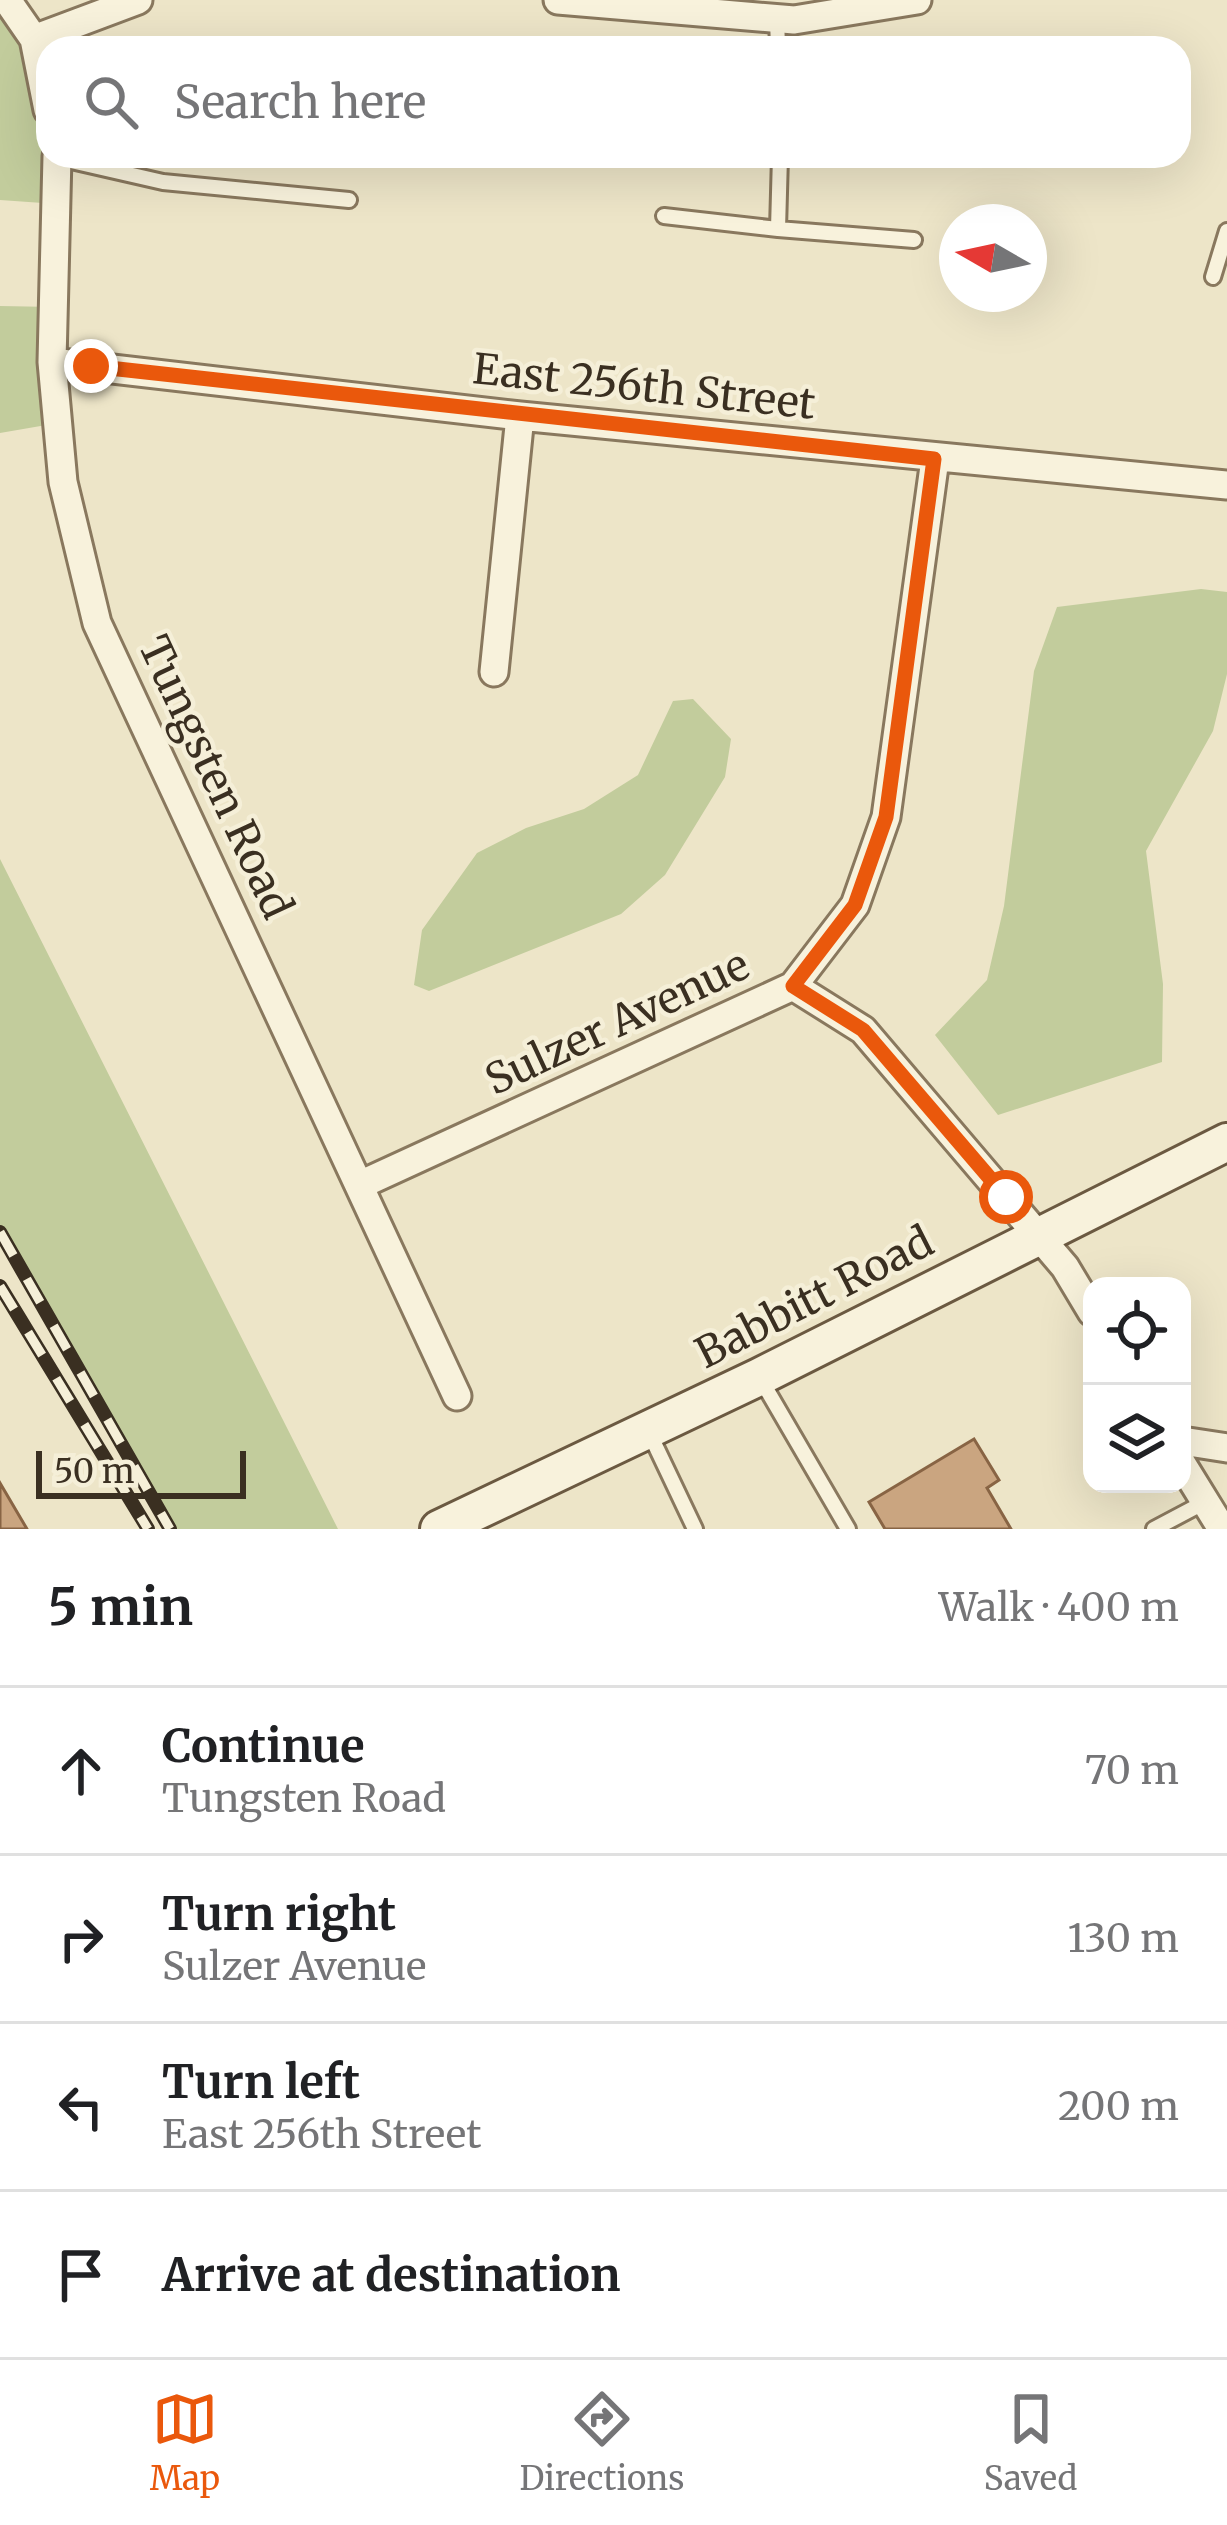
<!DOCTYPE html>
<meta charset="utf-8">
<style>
:root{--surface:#fff;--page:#f6f6f6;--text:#202124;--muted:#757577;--line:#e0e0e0;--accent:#ea580c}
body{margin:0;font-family:Merriweather,serif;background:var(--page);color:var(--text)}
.controls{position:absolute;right:36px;bottom:36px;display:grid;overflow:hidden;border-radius:24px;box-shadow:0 12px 48px #0002}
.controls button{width:108px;height:108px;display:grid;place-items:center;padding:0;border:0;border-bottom:3px solid var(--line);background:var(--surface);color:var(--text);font:60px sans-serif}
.compass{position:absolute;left:939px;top:204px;width:108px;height:108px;border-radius:50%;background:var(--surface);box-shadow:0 12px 48px #0002;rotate:279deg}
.scale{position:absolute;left:36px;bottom:30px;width:210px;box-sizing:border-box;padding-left:12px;border:6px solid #3a2f21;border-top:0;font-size:33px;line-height:42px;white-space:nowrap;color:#3a2f21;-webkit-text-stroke:9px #f5efd8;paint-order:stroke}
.stop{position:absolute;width:36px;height:36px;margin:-27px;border:9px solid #ea580c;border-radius:50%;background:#fff}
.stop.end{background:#ea580c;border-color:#fff;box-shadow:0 3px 12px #0008}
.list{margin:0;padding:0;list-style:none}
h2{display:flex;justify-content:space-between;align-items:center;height:156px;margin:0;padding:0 48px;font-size:51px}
h2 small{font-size:39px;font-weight:400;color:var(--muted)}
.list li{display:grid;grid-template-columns:78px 1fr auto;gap:36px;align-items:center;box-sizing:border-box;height:168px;padding:0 48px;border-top:3px solid var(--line)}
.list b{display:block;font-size:45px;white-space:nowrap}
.list p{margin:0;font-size:39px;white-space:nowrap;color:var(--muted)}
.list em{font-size:39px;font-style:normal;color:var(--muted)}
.icon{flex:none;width:66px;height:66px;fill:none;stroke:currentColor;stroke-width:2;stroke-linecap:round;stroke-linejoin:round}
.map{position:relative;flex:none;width:1227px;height:1529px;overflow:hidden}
.search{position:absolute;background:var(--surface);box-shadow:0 12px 48px #0002;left:36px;right:36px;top:36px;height:132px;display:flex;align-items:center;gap:30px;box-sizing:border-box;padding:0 42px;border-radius:36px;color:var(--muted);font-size:45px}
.sheet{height:828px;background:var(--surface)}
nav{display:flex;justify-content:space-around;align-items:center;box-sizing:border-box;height:168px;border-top:3px solid var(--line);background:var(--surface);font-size:33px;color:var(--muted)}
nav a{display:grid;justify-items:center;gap:6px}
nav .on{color:var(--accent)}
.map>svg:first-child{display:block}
.green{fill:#c2cc9c}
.building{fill:#caa580;stroke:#886444;stroke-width:3}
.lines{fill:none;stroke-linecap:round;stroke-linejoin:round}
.lane-casing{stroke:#89785e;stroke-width:20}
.street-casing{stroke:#89785e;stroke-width:33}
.secondary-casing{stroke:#6b5941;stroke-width:42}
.lane{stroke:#f8f2dc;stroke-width:14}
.street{stroke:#f8f2dc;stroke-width:27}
.secondary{stroke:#f8f2dc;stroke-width:36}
.rail-casing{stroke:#3a2f21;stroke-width:14}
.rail{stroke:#f5efd8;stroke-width:9;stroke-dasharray:27;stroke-linecap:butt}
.route{stroke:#ea580c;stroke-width:15}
.labels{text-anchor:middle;stroke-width:9;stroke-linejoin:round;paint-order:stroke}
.street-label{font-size:42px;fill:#3a2f21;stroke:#f5efd8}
</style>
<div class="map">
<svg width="1227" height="1529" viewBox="0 0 1227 1529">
<rect width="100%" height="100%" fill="#ede5c8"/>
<path class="green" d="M0 0H7L48 110V156L57 204 0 200Z
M0 306 54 307 58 423 0 433Z
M1201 589 1227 592V674L1213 731 1146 851 1163 984 1162 1062 998 1115 935 1035 987 980 1004 906 1034 671 1057 607Z
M693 699 731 739 725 777 665 875 621 914 429 991 414 985 422 930 477 853 526 828 584 809 638 775 673 701Z
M0 859 338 1529H170L0 1232Z"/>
<path class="building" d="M974 1439 999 1480 987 1488 1011 1529H885L869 1502Z
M0 1483 27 1529H0Z"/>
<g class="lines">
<defs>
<path id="lane" d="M777 18 778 48
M58 158 163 182 349 200
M664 216 778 229 780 156
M778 229 914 240
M1213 277 1227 231
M760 1378 848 1529
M648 1430 695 1529
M1154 1529 1205 1502"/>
<path id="street" d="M7 0 34 39 48 110
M558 0 794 20 917 0
M34 39 138 0
M57 156 52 362 63 482 97 623 457 1396
M52 362 520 416 1227 485
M494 672 520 416
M793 986 863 1030 1065 1267 1092 1312
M362 1184 793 986 855 905 886 817 935 459
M1182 1441 1227 1448
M1182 1464 1222 1529"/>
<path id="secondary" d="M439 1529 759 1377 1227 1142"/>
</defs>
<use href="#lane" class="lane-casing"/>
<use href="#street" class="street-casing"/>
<use href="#secondary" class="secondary-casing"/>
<use href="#lane" class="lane"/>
<use href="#street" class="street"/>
<use href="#secondary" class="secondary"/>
<defs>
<path id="rail" d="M0 1232 170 1529
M0 1286 148 1529"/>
</defs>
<use href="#rail" class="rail-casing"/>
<use href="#rail" class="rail"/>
</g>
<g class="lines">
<path class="route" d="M91 366 934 459 886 817 855 905 793 986 863 1030 1006 1197"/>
</g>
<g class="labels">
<g class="street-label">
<text transform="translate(644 386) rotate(6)" y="15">East 256th Street</text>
<text transform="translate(216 777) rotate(65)" y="15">Tungsten Road</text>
<text transform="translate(617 1022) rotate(-25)" y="15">Sulzer Avenue</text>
<text transform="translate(814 1297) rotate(-27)" y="15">Babbitt Road</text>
</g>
</g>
</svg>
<div class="controls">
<button><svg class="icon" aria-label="locate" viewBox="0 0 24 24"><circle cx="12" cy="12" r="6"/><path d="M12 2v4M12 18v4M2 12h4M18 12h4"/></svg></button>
<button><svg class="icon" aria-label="layers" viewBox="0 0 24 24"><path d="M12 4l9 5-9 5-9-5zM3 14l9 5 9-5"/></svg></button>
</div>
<svg class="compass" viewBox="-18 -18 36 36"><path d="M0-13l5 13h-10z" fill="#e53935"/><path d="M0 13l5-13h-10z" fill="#757577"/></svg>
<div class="scale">50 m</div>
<div class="stop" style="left:1006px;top:1197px"></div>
<div class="stop end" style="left:91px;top:366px"></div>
<div class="search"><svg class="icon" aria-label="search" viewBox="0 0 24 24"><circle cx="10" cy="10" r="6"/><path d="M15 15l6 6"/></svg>Search here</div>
</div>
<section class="sheet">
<h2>5 min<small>Walk · 400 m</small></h2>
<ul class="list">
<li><svg class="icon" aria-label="ahead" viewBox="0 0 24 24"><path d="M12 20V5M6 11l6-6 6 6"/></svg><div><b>Continue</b><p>Tungsten Road</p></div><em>70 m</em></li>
<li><svg class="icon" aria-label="right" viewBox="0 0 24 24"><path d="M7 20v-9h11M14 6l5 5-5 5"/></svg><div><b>Turn right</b><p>Sulzer Avenue</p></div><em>130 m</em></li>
<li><svg class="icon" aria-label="left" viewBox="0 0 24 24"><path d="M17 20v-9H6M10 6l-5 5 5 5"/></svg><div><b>Turn left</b><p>East 256th Street</p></div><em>200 m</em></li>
<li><svg class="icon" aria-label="arrive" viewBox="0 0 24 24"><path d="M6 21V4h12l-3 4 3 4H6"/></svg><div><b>Arrive at destination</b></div></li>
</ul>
</section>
<nav>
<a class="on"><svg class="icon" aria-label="map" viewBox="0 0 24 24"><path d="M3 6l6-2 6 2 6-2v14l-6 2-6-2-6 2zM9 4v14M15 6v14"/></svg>Map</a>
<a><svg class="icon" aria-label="directions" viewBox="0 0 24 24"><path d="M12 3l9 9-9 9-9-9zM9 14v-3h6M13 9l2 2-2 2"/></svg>Directions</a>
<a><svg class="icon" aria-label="saved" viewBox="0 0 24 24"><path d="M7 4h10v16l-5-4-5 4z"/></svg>Saved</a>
</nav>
